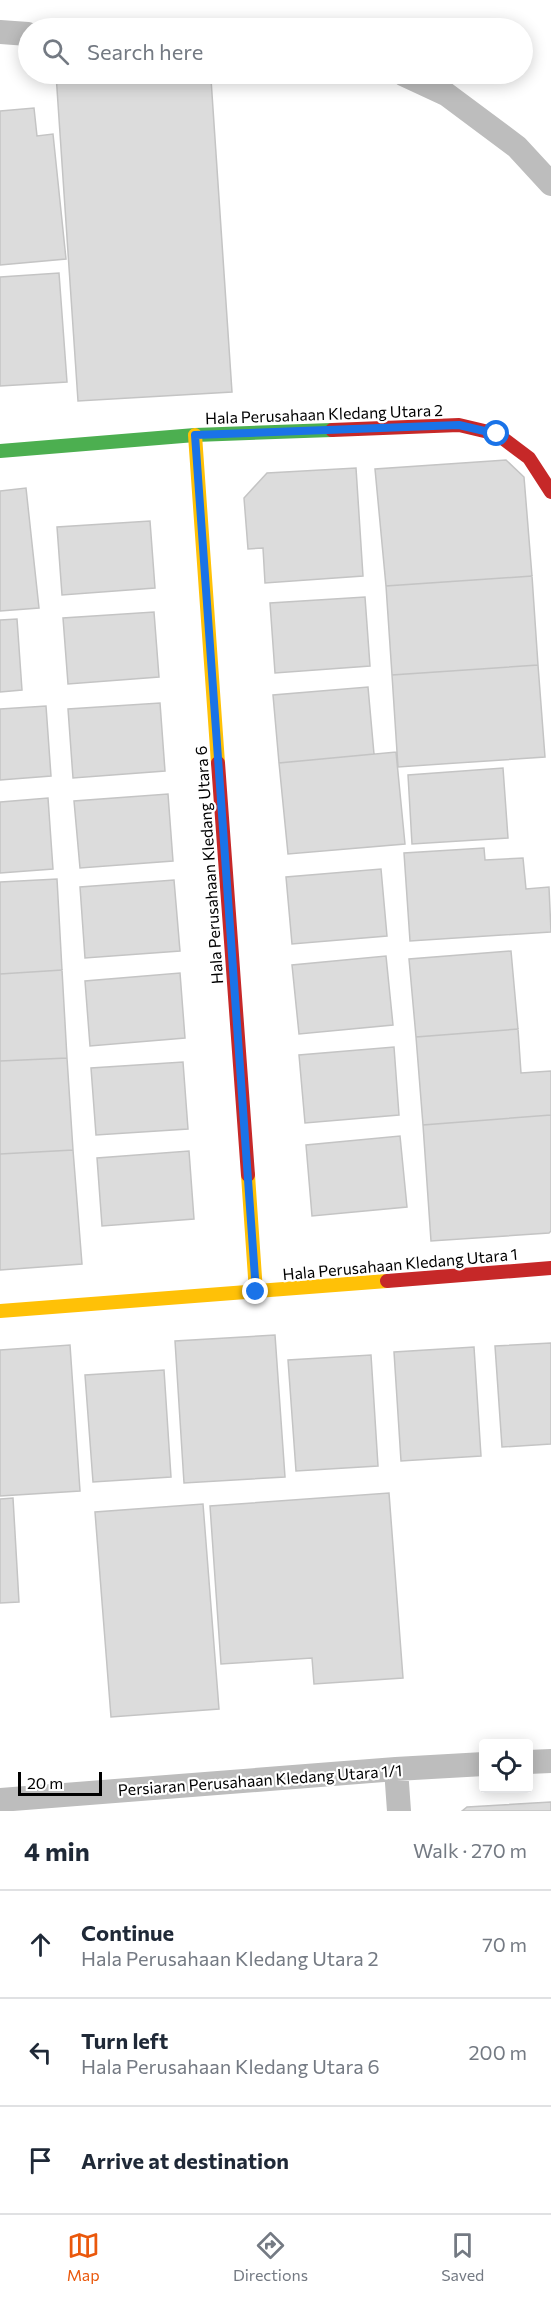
<!DOCTYPE html>
<meta charset="utf-8">
<style>
:root{--surface:#fff;--page:#f6f6f7;--text:#1f2937;--muted:#747a83;--line:#e0e1e3;--accent:#ea580c}
body{margin:0;font-family:Commissioner,sans-serif;background:var(--page);color:var(--text)}
.controls{position:absolute;right:18px;bottom:18px;display:grid;overflow:hidden;border-radius:6px;box-shadow:0 3px 15px #0003}
.controls button{width:54px;height:54px;display:grid;place-items:center;padding:0;border:0;border-bottom:2px solid var(--line);background:var(--surface);color:var(--text);font:30px sans-serif}
.scale{position:absolute;left:18px;bottom:15px;width:84px;box-sizing:border-box;padding-left:6px;border:3px solid #000;border-top:0;font-size:16px;line-height:21px;white-space:nowrap;color:#000;-webkit-text-stroke:4px #fff;paint-order:stroke}
.stop{position:absolute;width:18px;height:18px;margin:-14px;border:4px solid #1a73e8;border-radius:50%;background:#fff}
.stop.end{background:#1a73e8;border-color:#fff;box-shadow:0 2px 6px #0008}
.list{margin:0;padding:0;list-style:none}
h2{display:flex;justify-content:space-between;align-items:center;height:78px;margin:0;padding:0 24px;font-size:26px}
h2 small{font-size:20px;font-weight:400;color:var(--muted)}
.list li{display:grid;grid-template-columns:39px 1fr auto;gap:18px;align-items:center;box-sizing:border-box;height:108px;padding:0 24px;border-top:2px solid var(--line)}
.list b{display:block;font-size:22px;white-space:nowrap}
.list p{margin:0;font-size:20px;white-space:nowrap;color:var(--muted)}
.list em{font-size:20px;font-style:normal;color:var(--muted)}
.icon{flex:none;width:33px;height:33px;fill:none;stroke:currentColor;stroke-width:2;stroke-linecap:round;stroke-linejoin:round}
.map{position:relative;flex:none;width:551px;height:1811px;overflow:hidden}
.search{position:absolute;background:var(--surface);box-shadow:0 3px 15px #0003;left:18px;right:18px;top:18px;height:66px;display:flex;align-items:center;gap:15px;box-sizing:border-box;padding:0 21px;border-radius:33px;color:var(--muted);font-size:22px}
.sheet{height:402px;background:var(--surface)}
nav{display:flex;justify-content:space-around;align-items:center;box-sizing:border-box;height:84px;border-top:2px solid var(--line);background:var(--surface);font-size:16px;color:var(--muted)}
nav a{display:grid;justify-items:center;gap:3px}
nav .on{color:var(--accent)}
.map>svg:first-child{display:block}
.building{fill:#dcdcdc;stroke:#c4c4c4;stroke-width:1.5}
.lines{fill:none;stroke-linecap:round;stroke-linejoin:round}
.street{stroke:#bdbdbd;stroke-width:24}
.fast{stroke:#4caf50;stroke-width:14}
.slow{stroke:#ffc107;stroke-width:14}
.jam{stroke:#c62828;stroke-width:14}
.route{stroke:#1a73e8;stroke-width:8}
.labels{text-anchor:middle;stroke-width:4.5;stroke-linejoin:round;paint-order:stroke}
.street-label{font-size:16px;fill:#000;stroke:#fff}
</style>
<div class="map">
<svg width="551" height="1811" viewBox="0 0 551 1811">
<rect width="100%" height="100%" fill="#fff"/>
<path class="building" d="M56 74H155L211 79 232 392 78 401Z
M34 108 37 136 53 134 66 259 0 265V111Z
M59 273 67 382 0 386V277Z
M506 460 524 477 532 576 386 586 375 469Z
M356 468 363 576 265 583 263 548 248 549 244 498 267 473Z
M26 488 39 608 0 611V491Z
M150 521 155 588 62 595 57 527Z
M532 576 538 665 392 675 386 586Z
M365 597 370 666 275 673 270 603Z
M154 612 159 677 68 684 63 618Z
M17 619 22 690 0 692V620Z
M538 665 545 757 398 767 392 675Z
M368 687 374 754 279 763 273 695Z
M160 703 165 771 73 778 68 709Z
M46 706 51 776 0 780V709Z
M396 752 405 844 288 854 279 763Z
M503 768 508 838 412 844 408 775Z
M168 794 173 861 80 868 74 801Z
M48 798 53 869 0 873V802Z
M484 848 485 860 523 858 526 889 549 887 551 932 410 941 404 853Z
M381 869 387 936 292 944 286 877Z
M57 879 62 970 0 974V882Z
M174 880 180 951 85 958 80 887Z
M511 951 518 1029 416 1037 409 959Z
M386 956 393 1025 299 1034 292 965Z
M62 970 67 1058 0 1061V974Z
M180 973 185 1038 90 1046 85 981Z
M518 1029 521 1073 551 1071V1115L423 1125 416 1037Z
M394 1047 399 1115 305 1123 299 1055Z
M67 1058 73 1150 0 1154V1061Z
M183 1062 188 1129 96 1135 91 1068Z
M551 1115V1231L549 1233 431 1241 423 1125Z
M400 1136 407 1207 312 1216 306 1145Z
M73 1150 82 1264 0 1270V1154Z
M189 1151 194 1219 102 1226 97 1158Z
M275 1335 285 1477 184 1483 175 1341Z
M551 1343V1444L502 1447 495 1346Z
M70 1345 80 1491 0 1496V1350Z
M474 1347 481 1456 401 1461 394 1352Z
M371 1355 378 1466 296 1471 288 1360Z
M164 1370 171 1477 93 1482 85 1375Z
M389 1493 403 1678 314 1684 312 1658 221 1664 210 1506Z
M13 1498 19 1602 0 1603V1499Z
M203 1504 219 1709 111 1717 95 1512Z
M551 1802V1811H462L467 1807Z"/>
<g class="lines">
<path class="street" d="M0 32 28 34
M403 74 446 94 517 147 551 184
M528 1762 551 1761
M396 1769 399 1811
M0 1800 396 1769 484 1764"/>
<path class="fast" d="M0 451 195 435 332 430"/>
<path class="slow" d="M195 435 218 763
M248 1175 256 1292
M0 1311 387 1281"/>
<path class="jam" d="M332 430 459 425 497 434 529 458 551 492
M218 763 248 1175
M387 1281 551 1268"/>
</g>
<g class="lines">
<path class="route" d="M256 1292 195 435 459 425 497 434"/>
</g>
<g class="labels">
<g class="street-label">
<text transform="translate(324 414) rotate(-2)" y="6">Hala Perusahaan Kledang Utara 2</text>
<text transform="translate(209 865) rotate(-94)" y="6">Hala Perusahaan Kledang Utara 6</text>
<text transform="translate(400 1264) rotate(-5)" y="6">Hala Perusahaan Kledang Utara 1</text>
<text transform="translate(260 1780) rotate(-4)" y="6">Persiaran Perusahaan Kledang Utara 1/1</text>
</g>
</g>
</svg>
<div class="controls">
<button><svg class="icon" aria-label="locate" viewBox="0 0 24 24"><circle cx="12" cy="12" r="6"/><path d="M12 2v4M12 18v4M2 12h4M18 12h4"/></svg></button>
</div>
<div class="scale">20 m</div>
<div class="stop" style="left:497px;top:434px"></div>
<div class="stop end" style="left:256px;top:1292px"></div>
<div class="search"><svg class="icon" aria-label="search" viewBox="0 0 24 24"><circle cx="10" cy="10" r="6"/><path d="M15 15l6 6"/></svg>Search here</div>
</div>
<section class="sheet">
<h2>4 min<small>Walk · 270 m</small></h2>
<ul class="list">
<li><svg class="icon" aria-label="ahead" viewBox="0 0 24 24"><path d="M12 20V5M6 11l6-6 6 6"/></svg><div><b>Continue</b><p>Hala Perusahaan Kledang Utara 2</p></div><em>70 m</em></li>
<li><svg class="icon" aria-label="left" viewBox="0 0 24 24"><path d="M17 20v-9H6M10 6l-5 5 5 5"/></svg><div><b>Turn left</b><p>Hala Perusahaan Kledang Utara 6</p></div><em>200 m</em></li>
<li><svg class="icon" aria-label="arrive" viewBox="0 0 24 24"><path d="M6 21V4h12l-3 4 3 4H6"/></svg><div><b>Arrive at destination</b></div></li>
</ul>
</section>
<nav>
<a class="on"><svg class="icon" aria-label="map" viewBox="0 0 24 24"><path d="M3 6l6-2 6 2 6-2v14l-6 2-6-2-6 2zM9 4v14M15 6v14"/></svg>Map</a>
<a><svg class="icon" aria-label="directions" viewBox="0 0 24 24"><path d="M12 3l9 9-9 9-9-9zM9 14v-3h6M13 9l2 2-2 2"/></svg>Directions</a>
<a><svg class="icon" aria-label="saved" viewBox="0 0 24 24"><path d="M7 4h10v16l-5-4-5 4z"/></svg>Saved</a>
</nav>
